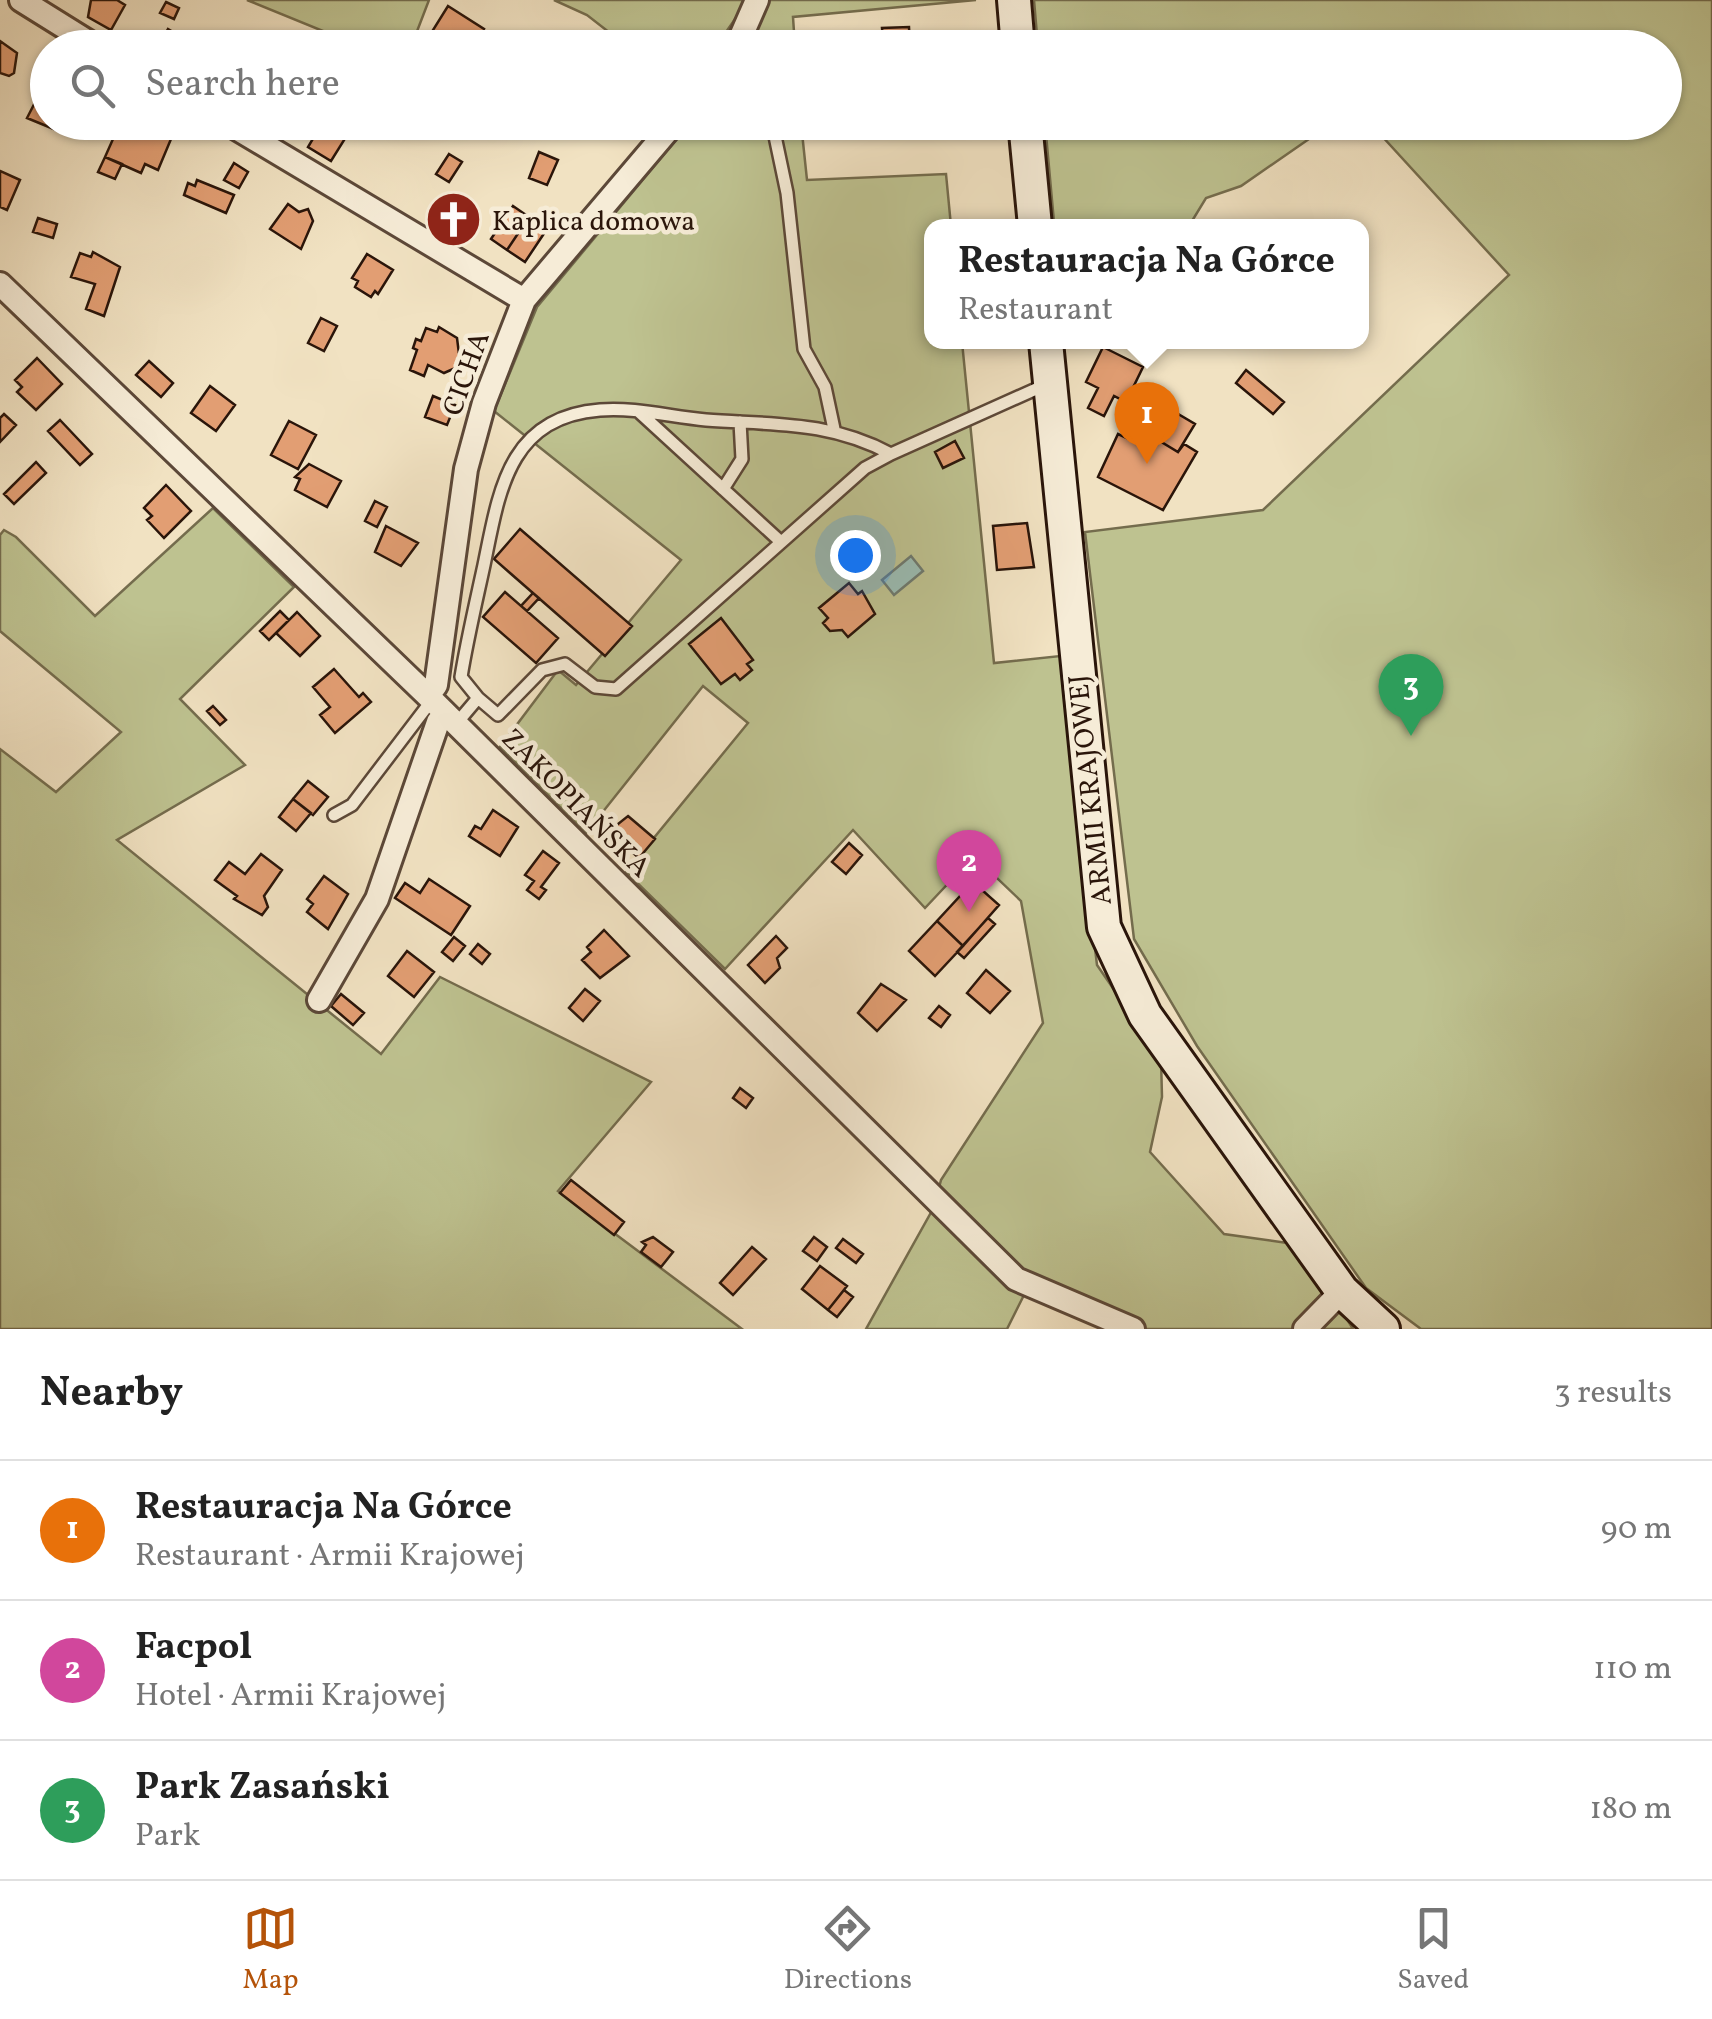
<!DOCTYPE html>
<meta charset="utf-8">
<style>
:root{--surface:#fff;--page:#f6f6f6;--text:#222;--muted:#767676;--line:#e0e0e0;--accent:#b45309}
body{margin:0;font-family:Vollkorn,serif;background:var(--page);color:var(--text)}
.you{position:absolute;left:855px;top:555px;width:35px;height:35px;margin:-25px;border:8px solid #fff;border-radius:50%;background:#1a73e8;box-shadow:0 0 0 15px #1a73e833}
.badge{display:grid;place-items:center;width:65px;height:65px;border-radius:50%;background:var(--accent);color:#fff;font-size:32px;font-weight:700}
.pin{position:absolute;translate:-50% -82px;filter:drop-shadow(0 2px 5px #0008)}
.pin::after{content:'';position:absolute;top:52px;width:35px;height:30px;background:inherit;clip-path:polygon(0 0,100% 0,50% 100%)}
.popup{position:absolute;left:924px;top:219px;width:445px;height:130px;box-sizing:border-box;display:grid;place-content:center;border-radius:20px;background:var(--surface);filter:drop-shadow(0 2px 8px #0005);font-size:32px;white-space:nowrap;color:var(--muted)}
.popup b{font-size:38px;color:var(--text)}
.popup::after{content:'';position:absolute;left:50%;top:100%;margin-left:-20px;border:20px solid transparent;border-top-color:var(--surface)}
.list{margin:0;padding:0;list-style:none}
h2{display:flex;justify-content:space-between;align-items:center;height:130px;margin:0;padding:0 40px;font-size:42px}
h2 small{font-size:32px;font-weight:400;color:var(--muted)}
.list li{display:grid;grid-template-columns:65px 1fr auto;gap:30px;align-items:center;box-sizing:border-box;height:140px;padding:0 40px;border-top:2px solid var(--line)}
.list b{display:block;font-size:38px;white-space:nowrap}
.list p{margin:0;font-size:32px;white-space:nowrap;color:var(--muted)}
.list em{font-size:32px;font-style:normal;color:var(--muted)}
.icon{flex:none;width:55px;height:55px;fill:none;stroke:currentColor;stroke-width:2;stroke-linecap:round;stroke-linejoin:round}
.map{position:relative;flex:none;width:1712px;height:1329px;overflow:hidden}
.search{position:absolute;background:var(--surface);box-shadow:0 2px 8px #0004;left:30px;right:30px;top:30px;height:110px;display:flex;align-items:center;gap:25px;box-sizing:border-box;padding:0 35px;border-radius:55px;color:var(--muted);font-size:38px}
.sheet{height:550px;background:var(--surface)}
nav{display:flex;justify-content:space-around;align-items:center;box-sizing:border-box;height:140px;border-top:2px solid var(--line);background:var(--surface);font-size:28px;color:var(--muted)}
nav a{display:grid;justify-items:center;gap:5px}
nav .on{color:var(--accent)}
.map>svg:first-child{display:block}
.green{fill:#bec290;stroke:#746c4d;stroke-width:2.5}
.water{fill:#9bbdb4;stroke:#6e7a70;stroke-width:2.5}
.building{fill:#e29e73;stroke:#2a150a;stroke-width:2.5}
.lines{fill:none;stroke-linecap:round;stroke-linejoin:round}
.lane-casing{stroke:#5c4838;stroke-width:16}
.street-casing{stroke:#5c4838;stroke-width:28}
.secondary-casing{stroke:#2a150a;stroke-width:38}
.lane{stroke:#f6ecd7;stroke-width:11}
.street{stroke:#f6ecd7;stroke-width:22}
.secondary{stroke:#f6ecd7;stroke-width:32}
.labels{text-anchor:middle;stroke-width:9;stroke-linejoin:round;paint-order:stroke}
.poi-label{font-size:28px;fill:#2a150a;stroke:#f6ecd7;text-anchor:start}
.street-label{font-size:28px;fill:#2a150a;stroke:#f6ecd7}
</style>
<div class="map">
<svg width="1712" height="1329" viewBox="0 0 1712 1329">
<rect width="100%" height="100%" fill="#f1e2c2"/>
<filter id="stains"><feTurbulence type="fractalNoise" baseFrequency=".002" numOctaves="4"/><feColorMatrix values="0 0 0 0 .2 0 0 0 0 .09 0 0 0 0 .02 0 0 0 .5 -.17"/></filter>
<radialGradient id="worn" r=".72"><stop offset=".6" stop-color="#630" stop-opacity="0"/><stop offset="1" stop-color="#630" stop-opacity=".3"/></radialGradient>
<path class="green" d="M247 0H429L411 47H362Z
M554 0H743L742 9 715 48 628 47 587 15Z
M766 0H976L793 17 795 47 746 48Z
M1034 0H1712V1329H1421L1366 1288 1197 1046 1134 939 1085 532 1263 510 1509 275 1370 123 1664 122V48L1038 47Z
M690 123H801L807 180 946 174 951 226H932V342H962L994 663 1060 656 1097 965 1161 1058 1162 1097 1150 1152 1224 1234 1301 1245 1353 1329H1115L1025 1293 1007 1329H866L934 1207 941 1180 1043 1023 1021 901 974 856 925 908 853 830 725 969 626 872 748 723 703 686 586 833 500 747 558 670 576 685 681 560 494 411 537 307Z
M1045 123V122L1332 123 1241 186 1206 198 1189 226H1060L1054 222Z
M213 508 294 587 180 699 245 765 117 840 381 1054 440 977 651 1082 558 1191 742 1329H0V749L56 792 121 732 0 631V535L4 530 16 537 95 616Z"/>
<path class="water" d="M911 556 923 571 894 595 882 580Z"/>
<path class="building" d="M91 0H117L125 5 111 30 88 17Z
M166 2 179 8 174 19 160 13Z
M448 6 484 29 473 48H444L428 38Z
M909 27 910 48H877V41L883 40 882 28Z
M168 29 178 35 171 48H157Z
M180 33 203 47V48H171Z
M238 33 246 37 242 48H231Z
M0 41 17 53 14 73 9 76 0 73Z
M46 81 48 122H64L61 132 27 118Z
M127 122 171 139 158 170 145 164 141 173 105 157 117 130 122 133Z
M308 122H323L346 137 331 161 308 147 314 137 303 130Z
M539 152 558 160 547 185 529 178Z
M449 154 462 162 449 182 436 174Z
M105 157 122 164 115 179 98 172Z
M234 163 248 172 239 188 224 180Z
M0 171 20 180 7 210 0 207Z
M197 180 234 195 226 213 184 195 188 183 195 186Z
M443 199 468 215 454 237 429 221Z
M288 204 299 212 308 209 313 221 301 249 270 229Z
M513 206 529 217 507 250 491 239Z
M529 217 547 229 525 262 507 250Z
M38 218 57 224 53 238 33 232Z
M93 252 120 267 104 316 86 309 95 284 71 277 80 253 91 257Z
M367 254 393 270 378 294 375 291 371 297 355 287 358 281 352 278Z
M321 318 337 326 324 351 308 343Z
M439 327 457 338 459 354 463 355 460 366 444 373 428 365 424 376 410 370 417 350 413 348 416 339 421 341 426 328 437 332Z
M1103 347 1143 367 1126 402 1114 396 1104 416 1088 408 1098 388 1086 382Z
M37 358 62 384 36 410 17 392 22 387 15 380Z
M149 361 173 383 161 397 136 375Z
M1246 370 1284 402 1273 414 1236 383Z
M210 386 235 405 216 431 191 413Z
M433 396 455 405 447 425 425 417Z
M1151 398 1195 424 1178 452 1135 426Z
M4 414 16 425 0 442V418Z
M60 420 92 454 80 465 48 431Z
M289 421 316 435 298 469 271 455Z
M1140 429 1178 452 1184 444 1197 452 1163 510 1098 477 1118 434 1133 441Z
M955 441 964 458 943 468 935 452Z
M36 462 46 473 14 504 4 494Z
M309 464 341 481 327 507 295 490 300 479 295 477Z
M166 485 191 511 164 538 147 520 152 516 144 508Z
M375 501 387 507 377 527 365 521Z
M1027 523 1034 567 997 570 993 526Z
M386 526 418 543 401 566 375 552Z
M520 529 632 626 605 656 494 559Z
M849 583 858 594 862 591 875 614 848 637 842 630 830 631 823 623 828 618 819 608Z
M505 592 558 638 536 663 483 617Z
M533 593 539 598 527 611 521 606Z
M280 611 289 620 269 640 260 631Z
M297 612 320 636 300 656 276 633Z
M721 618 753 660 747 664 752 670 740 680 735 674 721 684 689 644Z
M334 669 359 697 363 693 371 702 335 733 320 715 330 707 313 687Z
M213 706 226 720 220 725 207 711Z
M308 781 328 797 313 815 293 799Z
M293 799 311 813 296 831 279 817Z
M493 810 518 827 500 856 469 836 475 826 481 829Z
M628 816 655 839 639 858 608 832Z
M849 843 862 855 846 874 832 862Z
M543 851 559 863 541 887 546 890 539 899 527 890 534 881 525 875Z
M261 854 282 870 264 896 268 907 262 915 234 899 237 896 215 880 229 862 245 874Z
M324 876 348 894 328 929 307 912 313 904 307 899Z
M429 879 470 906 451 935 395 898 405 883 420 893Z
M973 882 999 905 963 946 937 921Z
M988 918 995 924 964 958 957 952Z
M937 921 963 946 935 976 909 951Z
M604 930 629 956 600 978 582 960 591 952 587 947Z
M776 936 787 948 777 958 780 968 765 983 748 965Z
M454 937 465 946 453 961 442 952Z
M478 944 490 954 482 964 470 954Z
M407 951 434 972 414 997 388 976Z
M986 970 1010 991 990 1013 967 993Z
M881 984 906 1000 877 1031 858 1013Z
M585 989 600 1001 583 1021 569 1008Z
M341 994 364 1013 353 1025 331 1006Z
M939 1006 950 1015 941 1027 929 1018Z
M740 1088 753 1098 746 1108 733 1098Z
M571 1180 624 1222 614 1235 560 1193Z
M653 1237 673 1252 661 1267 641 1252 646 1245 642 1242Z
M814 1237 827 1247 817 1261 803 1251Z
M843 1239 863 1254 856 1263 836 1248Z
M752 1247 766 1259 733 1295 720 1283Z
M820 1266 847 1286 828 1310 802 1289Z
M844 1290 853 1297 837 1317 828 1310Z"/>
<g class="lines">
<defs>
<path id="lane" d="M772 122 787 193 804 349 825 387 834 429
M638 411 781 542
M723 489 742 459 740 422
M478 698 498 715 542 670 565 664 595 687 616 689 865 468 891 454
M456 724 478 698 461 677C467 640 476 602 484 565 499 492 508 417 600 410 635 407 671 417 706 420 775 425 829 421 891 454L1045 385
M334 815 352 805 432 700"/>
<path id="street" d="M21 0 98 48
M736 48 757 0
M226 122 524 300
M0 284 428 696 1016 1279 1133 1329
M428 696 436 685 466 469 484 403 524 300 675 122
M319 1000 377 899 438 722 445 713
M1305 1329 1342 1291"/>
<path id="secondary" d="M1014 0 1018 48
M1025 122 1035 226
M1046 342 1104 927 1145 1015 1342 1291 1383 1329"/>
</defs>
<use href="#lane" class="lane-casing"/>
<use href="#street" class="street-casing"/>
<use href="#secondary" class="secondary-casing"/>
<use href="#lane" class="lane"/>
<use href="#street" class="street"/>
<use href="#secondary" class="secondary"/>
</g>
<defs>
<symbol id="church-disc" viewBox="-11 -11 22 22"><circle r="9.5" fill="#8f2418" stroke="#f6ecd7"/><path d="M-1.2-6h2.4v3.5h3.3v2.4h-3.3V6h-2.4V-.1h-3.3v-2.4h3.3Z" fill="#fff"/></symbol>
</defs>
<g fill-rule="evenodd">
<use href="#church-disc" x="422" y="188" width="63" height="63"/>
</g>
<g class="labels">
<g class="poi-label">
<text x="492" y="230">Kaplica domowa</text>
</g>
<g class="street-label">
<text transform="translate(465 373) rotate(-70)" y="10">CICHA</text>
<text transform="translate(1089 790) rotate(-96)" y="10">ARMII KRAJOWEJ</text>
<text transform="translate(577 802) rotate(45)" y="10">ZAKOPIAŃSKA</text>
</g>
</g>
<rect width="100%" height="100%" filter="url(#stains)"/>
<rect width="100%" height="100%" fill="url(#worn)"/>
</svg>
<div class="you"></div>
<div class="pin badge" style="left:1147px;top:464px;background:#e8710a">1</div>
<div class="popup"><b>Restauracja Na Górce</b>Restaurant</div>
<div class="pin badge" style="left:969px;top:912px;background:#d1479c">2</div>
<div class="pin badge" style="left:1411px;top:736px;background:#2e9e5b">3</div>
<div class="search"><svg class="icon" aria-label="search" viewBox="0 0 24 24"><circle cx="10" cy="10" r="6"/><path d="M15 15l6 6"/></svg>Search here</div>
</div>
<section class="sheet">
<h2>Nearby<small>3 results</small></h2>
<ul class="list">
<li><span class="badge" style="background:#e8710a">1</span><div><b>Restauracja Na Górce</b><p>Restaurant · Armii Krajowej</p></div><em>90 m</em></li>
<li><span class="badge" style="background:#d1479c">2</span><div><b>Facpol</b><p>Hotel · Armii Krajowej</p></div><em>110 m</em></li>
<li><span class="badge" style="background:#2e9e5b">3</span><div><b>Park Zasański</b><p>Park</p></div><em>180 m</em></li>
</ul>
</section>
<nav>
<a class="on"><svg class="icon" aria-label="map" viewBox="0 0 24 24"><path d="M3 6l6-2 6 2 6-2v14l-6 2-6-2-6 2zM9 4v14M15 6v14"/></svg>Map</a>
<a><svg class="icon" aria-label="directions" viewBox="0 0 24 24"><path d="M12 3l9 9-9 9-9-9zM9 14v-3h6M13 9l2 2-2 2"/></svg>Directions</a>
<a><svg class="icon" aria-label="saved" viewBox="0 0 24 24"><path d="M7 4h10v16l-5-4-5 4z"/></svg>Saved</a>
</nav>
